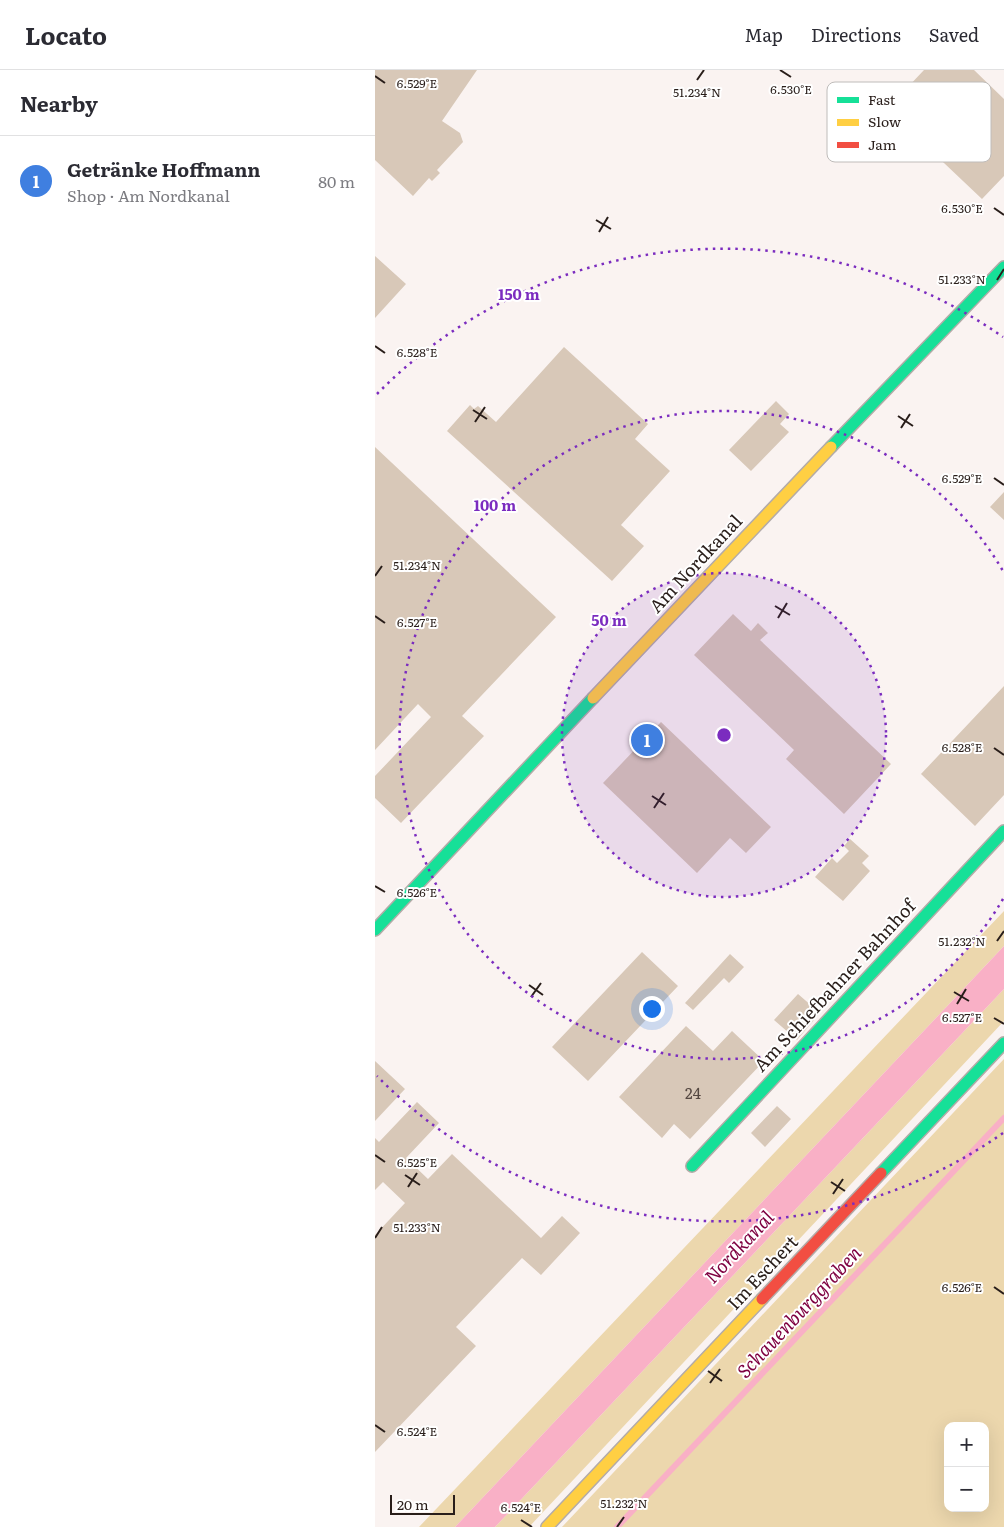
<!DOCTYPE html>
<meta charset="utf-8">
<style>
:root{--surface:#fff;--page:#f7f7f7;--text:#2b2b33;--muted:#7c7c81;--line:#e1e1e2;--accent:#726965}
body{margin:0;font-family:Literata,serif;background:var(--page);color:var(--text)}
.controls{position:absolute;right:15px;bottom:15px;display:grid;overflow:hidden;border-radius:10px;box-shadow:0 5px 20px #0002}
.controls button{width:45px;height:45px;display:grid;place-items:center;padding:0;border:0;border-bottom:1px solid var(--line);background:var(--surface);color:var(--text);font:25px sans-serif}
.scale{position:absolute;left:15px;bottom:12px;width:65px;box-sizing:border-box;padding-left:5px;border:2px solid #291e1a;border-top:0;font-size:14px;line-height:18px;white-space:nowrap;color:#291e1a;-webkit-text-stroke:4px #fff;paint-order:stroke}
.you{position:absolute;left:276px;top:938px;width:18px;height:18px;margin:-12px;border:4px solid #fff;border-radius:50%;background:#1a73e8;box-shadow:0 0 0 8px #1a73e833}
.badge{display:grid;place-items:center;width:32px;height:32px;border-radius:50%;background:var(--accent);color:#fff;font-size:16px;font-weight:700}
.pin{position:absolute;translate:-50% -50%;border:2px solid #fff;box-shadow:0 1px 5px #0006}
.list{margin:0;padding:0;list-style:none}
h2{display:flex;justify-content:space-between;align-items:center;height:65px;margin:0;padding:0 20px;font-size:21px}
h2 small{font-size:16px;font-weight:400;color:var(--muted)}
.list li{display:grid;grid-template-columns:32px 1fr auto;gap:15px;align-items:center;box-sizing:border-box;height:90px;padding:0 20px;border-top:1px solid var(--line)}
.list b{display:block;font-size:19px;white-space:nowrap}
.list p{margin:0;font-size:16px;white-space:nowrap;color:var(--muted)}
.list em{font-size:16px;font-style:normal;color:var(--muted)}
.map{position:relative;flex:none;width:629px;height:1457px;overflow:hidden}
header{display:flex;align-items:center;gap:30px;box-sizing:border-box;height:70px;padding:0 25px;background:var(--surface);border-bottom:1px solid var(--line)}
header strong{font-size:24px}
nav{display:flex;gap:28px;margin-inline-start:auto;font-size:18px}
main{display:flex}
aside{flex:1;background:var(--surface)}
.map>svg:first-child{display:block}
.green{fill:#ecd7ad;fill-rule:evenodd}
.water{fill:#f9b0c6}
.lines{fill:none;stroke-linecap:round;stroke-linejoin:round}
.stream{stroke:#f9b0c6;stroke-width:6}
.building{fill:#d8c8b8}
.fast-casing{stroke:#b3aba8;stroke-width:14}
.slow-casing{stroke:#b3aba8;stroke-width:14}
.jam-casing{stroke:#b3aba8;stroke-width:14}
.fast{stroke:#16e098;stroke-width:11}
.slow{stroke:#ffcf43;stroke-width:11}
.jam{stroke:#f24e42;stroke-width:11}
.ticks{fill:none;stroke:#291e1a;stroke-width:2}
.ring{fill:none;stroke:#7b2cbf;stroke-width:2.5;stroke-dasharray:2.5 5}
.labels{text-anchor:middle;stroke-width:4;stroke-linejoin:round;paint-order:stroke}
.number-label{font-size:15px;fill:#554842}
.street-label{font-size:18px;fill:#291e1a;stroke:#fff}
.water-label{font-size:19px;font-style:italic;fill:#7e0140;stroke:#fff}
.key{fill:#fff;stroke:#bfbcba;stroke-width:1}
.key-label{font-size:14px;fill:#291e1a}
.ticks-label{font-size:12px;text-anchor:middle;fill:#291e1a;stroke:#fff;stroke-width:4;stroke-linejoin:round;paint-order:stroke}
.centre{fill:#7b2cbf;stroke:#fff;stroke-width:2.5}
.ring-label{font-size:15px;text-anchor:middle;font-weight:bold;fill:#7b2cbf;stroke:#fff;stroke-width:4;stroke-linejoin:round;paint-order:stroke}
</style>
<header>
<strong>Locato</strong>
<nav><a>Map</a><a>Directions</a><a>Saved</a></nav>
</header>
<main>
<aside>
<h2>Nearby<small></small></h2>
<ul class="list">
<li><span class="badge" style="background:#3f7fe0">1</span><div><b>Getränke Hoffmann</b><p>Shop · Am Nordkanal</p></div><em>80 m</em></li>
</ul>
</aside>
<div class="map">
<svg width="629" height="1457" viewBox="0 0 629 1457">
<rect width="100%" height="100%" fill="#faf3f1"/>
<path class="green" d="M629 841V876L80 1457H44Z
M629 919V951L154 1457H120Z
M629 989V1457H187ZM573 1356H610V1438H573Z"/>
<path class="water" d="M629 876V919L120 1457H80Z"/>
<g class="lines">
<path class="stream" d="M242 1457 629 1048"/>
</g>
<path class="building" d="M0 0H102L67 51 85 63 88 72 62 100 65 103 57 111 54 108 38 126 0 90Z
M549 0H599L629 29V106L607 129 512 39Z
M0 186 31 214 0 248Z
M189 277 273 354 260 369 295 401 246 455 269 476 237 511 72 361 95 335 99 339 103 336 121 352Z
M401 331 414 344 405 354 414 362 376 401 354 380Z
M0 377 181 547 87 646 109 666 26 753 0 728V706L56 647 43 634 0 680Z
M629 422V450L615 437Z
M358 544 376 561 383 553 393 563 385 570 516 694 469 744 411 689 419 680 319 585Z
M629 616V725L600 756 546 704Z
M286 652 396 757 371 783 355 768 322 803 228 713Z
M475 769 494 786 487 793 495 801 468 831 440 807 457 788 462 793 474 781 469 776Z
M267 882 303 916 213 1011 177 977Z
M355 884 369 897 354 913 349 908 318 940 310 933Z
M423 924 445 943 422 970 399 950Z
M311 956 338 981 357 961 389 991 315 1069 299 1054 287 1068 244 1027Z
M0 991 30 1019 0 1051Z
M42 1032 64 1053 31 1088 53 1109 77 1084 166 1168 187 1146 205 1163 166 1205 147 1188 81 1257 101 1276 0 1382V1165L30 1133 8 1112 0 1120V1068L4 1072Z
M402 1036 416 1049 390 1077 376 1063Z"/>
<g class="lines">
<defs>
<path id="fast" d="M456 377 629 197
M0 860 218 628
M317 1096 629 761
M506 1103 629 973"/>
<path id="slow" d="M218 628 456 377
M172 1457 387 1229"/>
<path id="jam" d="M387 1229 506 1103"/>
</defs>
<use href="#fast" class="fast-casing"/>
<use href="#slow" class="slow-casing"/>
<use href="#jam" class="jam-casing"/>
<use href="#fast" class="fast"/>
<use href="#slow" class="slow"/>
<use href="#jam" class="jam"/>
</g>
<path class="ticks" d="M405 0 416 7M0 6 10 13M322 10 329 0M619 138 629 145M221 150 236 159M224 162 233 147M622 210 629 199M0 276 10 283M98 340 112 349M523 346 538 356M100 352 110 337M526 358 535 344M619 408 629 415M0 506 7 496M400 536 415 545M0 546 10 553M403 548 412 533M619 678 629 685M277 726 291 735M279 738 289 723M0 816 10 822M622 871 629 861M154 915 168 925M579 922 594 931M156 927 166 913M582 934 591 919M619 948 629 954M0 1085 10 1092M30 1105 45 1115M456 1112 470 1121M33 1117 42 1103M458 1124 468 1109M0 1168 7 1157M619 1217 629 1224M333 1301 347 1311M335 1313 345 1299M0 1355 10 1362M146 1450 157 1457M242 1457 249 1447"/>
<circle cx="349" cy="665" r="162" fill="#7b2cbf" fill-opacity=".12"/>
<g class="ring">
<circle cx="349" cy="665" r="162"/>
<path d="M628 829A324 324 0 1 1 628 501"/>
<path d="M628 1063A486 486 0 0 1 2 1006M2 324A486 486 0 0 1 628 267"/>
</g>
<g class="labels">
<g class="number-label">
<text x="318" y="1029">24</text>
</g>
<g class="street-label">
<text transform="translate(321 494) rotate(-47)" y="6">Am Nordkanal</text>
<text transform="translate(460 916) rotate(-47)" y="6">Am Schiefbahner Bahnhof</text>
<text transform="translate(388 1203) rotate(-47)" y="6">Im Eschert</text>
</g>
<g class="water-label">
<text transform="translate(364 1177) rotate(-47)" y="7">Nordkanal</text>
<text transform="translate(424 1242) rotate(-47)" y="7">Schauenburggraben</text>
</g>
</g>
<rect x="452" y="12" width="164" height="80" rx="8" class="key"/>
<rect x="462" y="27" width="22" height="6" fill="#16e098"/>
<rect x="462" y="49" width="22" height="7" fill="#ffcf43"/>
<rect x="462" y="72" width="22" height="6" fill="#f24e42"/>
<g class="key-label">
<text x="493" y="35">Fast</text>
<text x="493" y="57">Slow</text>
<text x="493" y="80">Jam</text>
</g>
<g class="ticks-label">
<text x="42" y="18">6.529°E</text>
<text x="416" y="24">6.530°E</text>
<text x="322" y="27">51.234°N</text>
<text x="587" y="143">6.530°E</text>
<text x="587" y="214">51.233°N</text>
<text x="42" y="287">6.528°E</text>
<text x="587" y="413">6.529°E</text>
<text x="42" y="500">51.234°N</text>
<text x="42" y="557">6.527°E</text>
<text x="587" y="682">6.528°E</text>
<text x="42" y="827">6.526°E</text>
<text x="587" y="876">51.232°N</text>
<text x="587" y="952">6.527°E</text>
<text x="42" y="1097">6.525°E</text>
<text x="42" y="1162">51.233°N</text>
<text x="587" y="1222">6.526°E</text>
<text x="42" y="1366">6.524°E</text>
<text x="249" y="1438">51.232°N</text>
<text x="146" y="1442">6.524°E</text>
</g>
<circle cx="349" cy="665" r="8" class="centre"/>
<g class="ring-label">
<text x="144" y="230">150 m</text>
<text x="120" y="441">100 m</text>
<text x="234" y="556">50 m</text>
</g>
</svg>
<div class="controls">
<button>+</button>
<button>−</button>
</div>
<div class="scale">20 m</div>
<div class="you"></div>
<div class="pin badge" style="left:272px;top:670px;background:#3f7fe0">1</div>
</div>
</main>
